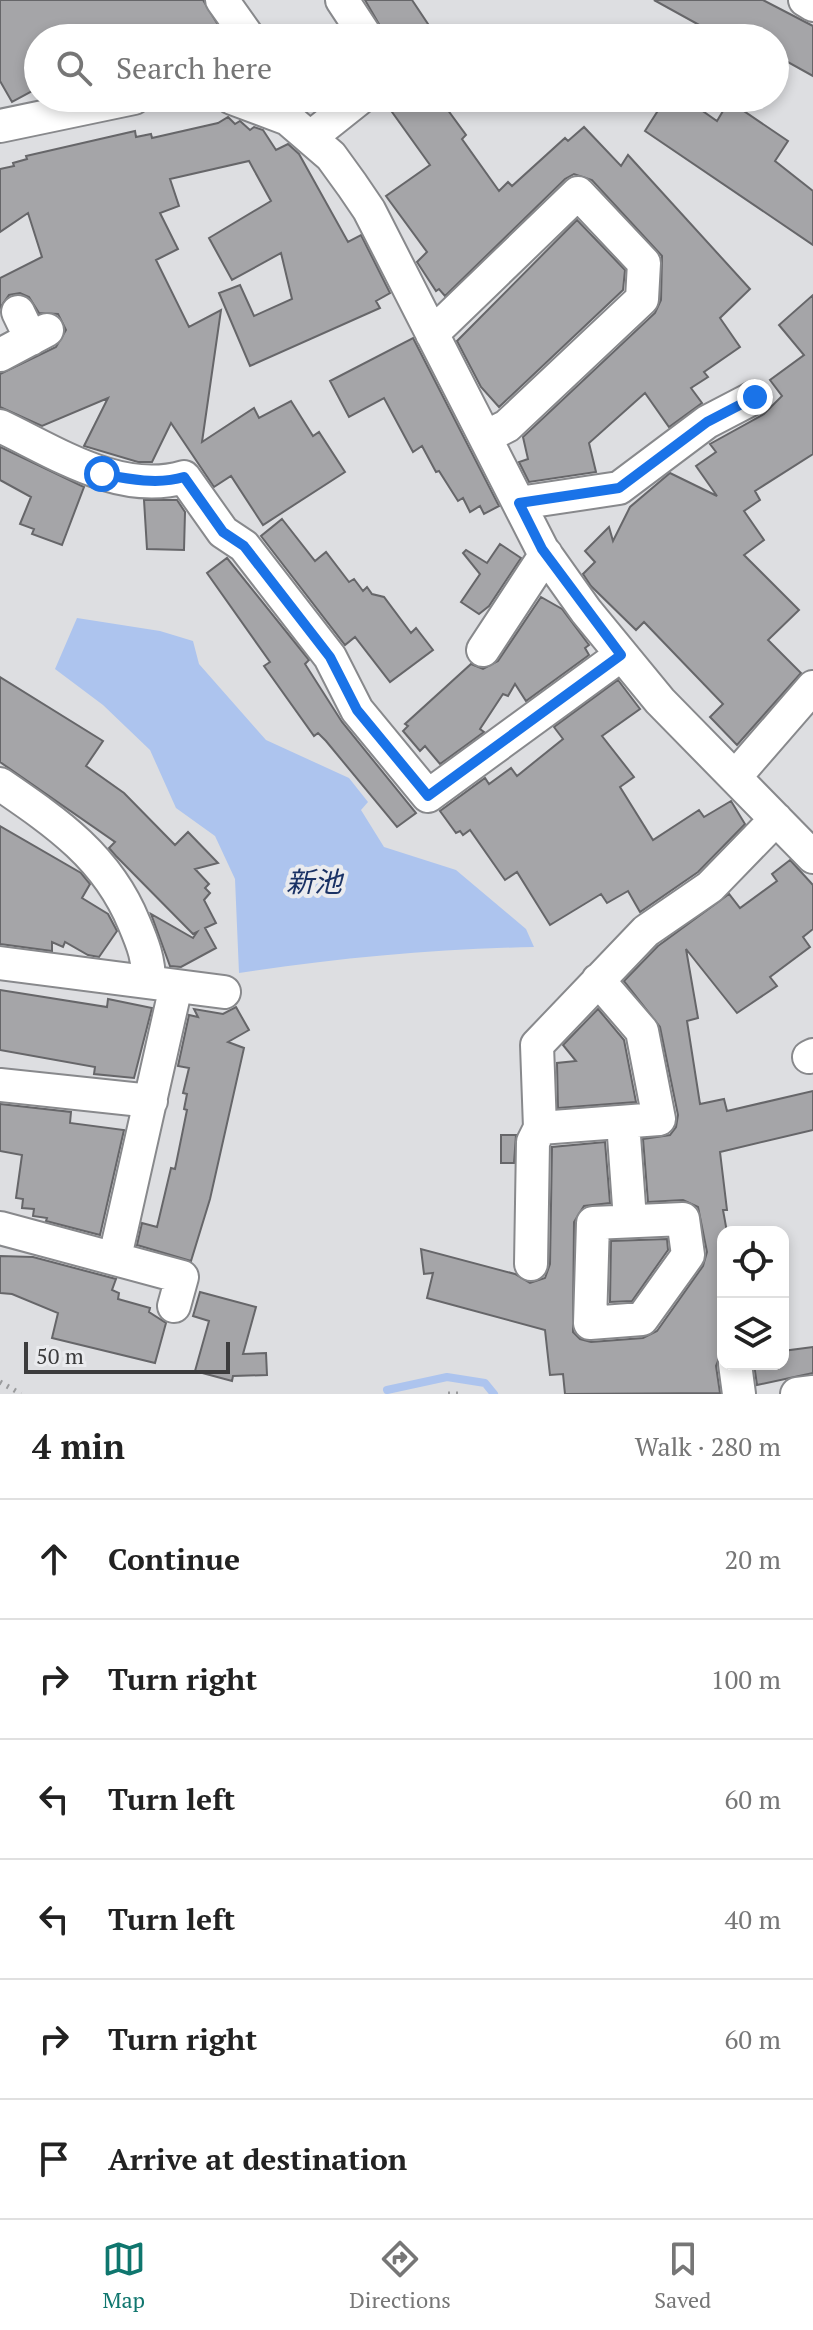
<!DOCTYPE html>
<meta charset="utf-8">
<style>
:root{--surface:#fff;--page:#f6f6f6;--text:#222;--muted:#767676;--line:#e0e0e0;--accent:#0f766e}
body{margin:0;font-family:"PT Serif","Noto Sans JP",serif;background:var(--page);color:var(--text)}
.controls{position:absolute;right:24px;bottom:24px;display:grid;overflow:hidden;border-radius:16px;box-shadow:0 4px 12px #0003}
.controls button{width:72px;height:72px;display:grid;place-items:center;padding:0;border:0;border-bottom:2px solid var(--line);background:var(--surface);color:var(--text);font:40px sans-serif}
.scale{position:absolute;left:24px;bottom:20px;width:206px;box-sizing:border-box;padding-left:8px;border:4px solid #3c3c3d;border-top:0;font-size:22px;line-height:28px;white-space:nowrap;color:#3c3c3d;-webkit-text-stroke:6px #eaebee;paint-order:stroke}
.stop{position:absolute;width:24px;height:24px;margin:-18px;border:6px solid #1a73e8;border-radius:50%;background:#fff}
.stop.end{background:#1a73e8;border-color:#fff;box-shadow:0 2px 8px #0008}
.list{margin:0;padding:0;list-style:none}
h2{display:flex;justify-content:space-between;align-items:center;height:104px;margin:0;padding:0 32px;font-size:34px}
h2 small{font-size:26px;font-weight:400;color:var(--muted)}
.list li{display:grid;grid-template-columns:52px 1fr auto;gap:24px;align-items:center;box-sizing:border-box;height:120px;padding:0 32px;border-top:2px solid var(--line)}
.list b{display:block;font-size:30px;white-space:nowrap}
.list em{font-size:26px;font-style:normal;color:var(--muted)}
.icon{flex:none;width:44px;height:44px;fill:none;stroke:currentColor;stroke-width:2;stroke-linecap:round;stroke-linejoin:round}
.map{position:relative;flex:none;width:813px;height:1394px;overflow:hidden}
.search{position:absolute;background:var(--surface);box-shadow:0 4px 12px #0003;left:24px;right:24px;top:24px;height:88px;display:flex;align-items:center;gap:20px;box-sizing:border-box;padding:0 28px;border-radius:44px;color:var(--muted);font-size:30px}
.sheet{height:824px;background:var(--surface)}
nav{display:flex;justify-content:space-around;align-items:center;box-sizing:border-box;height:112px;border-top:2px solid var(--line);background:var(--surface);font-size:22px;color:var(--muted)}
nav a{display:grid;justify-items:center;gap:4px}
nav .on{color:var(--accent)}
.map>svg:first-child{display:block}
.water{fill:#adc4ee}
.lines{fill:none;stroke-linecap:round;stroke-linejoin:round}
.stream{stroke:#adc4ee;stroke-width:8}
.building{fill:#a5a5a8;stroke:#666669;stroke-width:2}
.minor-casing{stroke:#88898c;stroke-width:36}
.path{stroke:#999a9c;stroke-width:5;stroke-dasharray:2 6;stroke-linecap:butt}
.minor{stroke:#fff;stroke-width:32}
.route{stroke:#1a73e8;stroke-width:10}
.labels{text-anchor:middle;stroke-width:8;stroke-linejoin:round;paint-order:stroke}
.water-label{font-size:28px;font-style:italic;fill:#1a3265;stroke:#eaebee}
</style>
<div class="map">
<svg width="813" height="1394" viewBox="0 0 813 1394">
<rect width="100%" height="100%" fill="#dddee1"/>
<path class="water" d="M77 618 160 631 193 641 199 664 266 740 349 778 368 802 361 810 384 847 456 870 526 929 534 947C434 949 338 958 239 973L235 879 215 836 176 808 150 750 103 705 55 669Z"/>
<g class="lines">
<path class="stream" d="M387 1390 447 1377 485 1383 494 1394"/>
</g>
<path class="building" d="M0 0H203L226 38H38V88L12 102 0 81Z
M365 0H412L430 27 413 38H387Z
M654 0H763L813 26V76L775 55V38H736L714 26 712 30 701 26Z
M382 98H439L466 135 462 139 499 191 508 182 512 186 565 138 568 141 584 127 621 166 628 155 750 289 720 318 740 347 704 372 708 377 691 388 702 403 669 427 645 393 589 443 596 472 529 482 519 462 528 459 523 437 655 313 661 300 662 256 592 180 574 174 565 179 445 296 439 289 436 291 417 262 427 252 386 196 430 165Z
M666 98H684L717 121 729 101 788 141 775 161 813 191V245L645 131Z
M228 117 235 124 240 121 250 130 254 127 263 130 276 150 288 144 299 154 348 242 361 235 390 293 376 301 380 308 250 366 219 293 240 285 254 316 292 299 281 253 232 280 209 238 271 201 249 161 170 179 179 206 160 213 178 249 156 260 189 327 221 310 202 442 254 408 259 418 291 401 313 436 319 432 345 472 263 525 231 476 214 487 171 423 152 462H138L84 446 108 398 42 426 0 407V374L56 347 66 330 58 314 39 313 29 297 20 293 9 295 0 308V278L42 257 28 213 0 232V169L14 166 13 163 27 159 26 156 135 131 136 137 151 134 152 138 218 123Z
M577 220 625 270 623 290 499 407 481 387 457 341Z
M813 295V454L755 491 760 500 744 511 764 540 744 555 799 610 768 640 801 673 737 745 710 717 723 704 644 622 636 630 591 586 583 574 595 562 585 551 609 527 613 541 630 507 670 473 717 496 696 466 716 452 710 444 764 414 782 396 770 380 804 355 779 325Z
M413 338 499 506 484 514 480 506 470 512 463 498 458 501 439 471 436 472 422 446 413 452 384 398 349 417 330 381Z
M0 447 84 487 62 545 32 534 34 529 20 524 31 497 0 480Z
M144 500H177L185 512 184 550 147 549Z
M282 519 315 561 326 552 349 582 354 579 363 591 367 587 372 594 384 597 411 633 416 628 433 650 390 682 355 637 345 645 261 536Z
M500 544 521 558 489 606 479 614 461 602 480 574 463 553 466 550 487 563Z
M227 558 309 660 305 664 342 722 416 813 397 827 326 741 318 733 314 736 264 666 270 662 207 573Z
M541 597 562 609 589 645 585 648 589 655 526 701 515 684 508 696 503 694 480 729 484 732 440 764 425 746 420 751 403 731 408 726 405 724 471 664 483 669 498 661Z
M0 677 103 741 86 766 124 793 175 845 188 832 218 863 195 869 209 884 205 888 210 893 204 900 216 923 205 928 216 948 181 967 170 966 151 914 193 938 197 932 193 934 116 856 109 848 115 842 0 762Z
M618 680 640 709 602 736 634 777 620 787 653 840 699 810 704 817 731 801 745 824 698 872 640 912 628 891 607 903 601 894 550 925 517 872 505 880 470 830 463 835 460 831 456 833 440 811 485 778 489 784 511 768 517 776 563 739 554 727Z
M0 826 81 873 90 884 82 898 108 914 117 931 99 957 88 955 65 942 63 947 52 942V951L0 944Z
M790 860 813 885V929L803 937 810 947 770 977 777 986 737 1013 686 949 698 1018 687 1021 700 1104 724 1099 727 1111 813 1091V1130L720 1152 727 1210H723L727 1232H723V1349L716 1366 720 1393 565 1394 563 1374 550 1375 545 1330 427 1298 433 1273 424 1274 421 1249 515 1274 530 1283 545 1278 550 1264 552 1147 605 1142 610 1203 584 1206 574 1222 573 1332 580 1339 591 1342 643 1338 657 1331 703 1266 707 1252 698 1207 683 1200 648 1202 643 1139 670 1135 676 1127 678 1115 660 1027 624 981 658 946 729 894 740 908 777 881 772 874Z
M0 990 107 1007 108 999 152 1008 134 1078 94 1074 95 1067 0 1050Z
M236 1007 249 1030 228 1042 244 1048 210 1199 191 1261 137 1245 142 1223 157 1227 171 1168 175 1169 187 1110 184 1109 187 1094 183 1093 189 1068 178 1066 189 1015 198 1017 194 1009 223 1014Z
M598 1009 624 1040 636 1102 558 1108 557 1063 576 1061 563 1045Z
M0 1104 71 1112 70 1123 124 1130 100 1235 46 1221 47 1218 33 1216 34 1209 22 1208 23 1199 16 1198 22 1155 0 1151Z
M501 1135H516L514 1163H501Z
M667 1239 668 1250 632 1301 610 1302 611 1241Z
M0 1256 33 1257 116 1279 112 1290 119 1293 118 1299 150 1308 149 1312 166 1323 155 1363 52 1338 58 1313 12 1294 0 1293Z
M200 1292 256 1307 243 1354 266 1353 267 1375 233 1376 232 1381 195 1371 209 1321 193 1316Z
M813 1347V1373L757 1385 754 1364H783V1351Z"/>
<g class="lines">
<defs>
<path id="minor" d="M222 0 249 38
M342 0 367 38
M805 0 813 5
M232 98 288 119 331 156 352 185 369 210 542 549 586 611 660 701 813 857
M0 126 134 98
M311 137 360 98
M18 312 31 339
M432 334 578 193 644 263 642 299 507 426 485 437
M0 355 47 330
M0 426C55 452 120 496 184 477L223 532 244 546 330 657 357 710 428 796 621 655
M519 503 619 488 707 422 755 397
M483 650 546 554
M735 777 813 687
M0 784C57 823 107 857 134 923 143 944 149 960 149 982
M0 963 224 992
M598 980 642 1031 659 1119 540 1128 537 1045 646 931 710 887 776 819
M809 1057 813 1055
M0 1085 151 1101
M623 1122 630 1220
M683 1219 688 1255 642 1319 590 1323 593 1223Z
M0 1228 182 1277 174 1306
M115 1257 176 986
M531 1264 533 1142 540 1128
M735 1364 739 1394
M797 1394 813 1392"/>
</defs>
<use href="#minor" class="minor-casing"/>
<path class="path" d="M0 1382 21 1394
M448 1394H463"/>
<use href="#minor" class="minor"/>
</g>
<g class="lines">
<path class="route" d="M102 474C128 479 158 485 184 477L223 532 244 546 330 657 357 710 428 796 621 655 542 549 519 503 619 488 707 422 755 397"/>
</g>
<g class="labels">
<g class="water-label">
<text x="314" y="892">新池</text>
</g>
</g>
</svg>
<div class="controls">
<button><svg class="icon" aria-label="locate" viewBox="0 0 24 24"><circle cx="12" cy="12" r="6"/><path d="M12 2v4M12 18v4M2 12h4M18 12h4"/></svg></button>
<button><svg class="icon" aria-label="layers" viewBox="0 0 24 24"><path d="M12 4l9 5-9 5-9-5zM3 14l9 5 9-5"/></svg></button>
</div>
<div class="scale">50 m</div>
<div class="stop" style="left:102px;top:474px"></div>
<div class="stop end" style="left:755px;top:397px"></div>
<div class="search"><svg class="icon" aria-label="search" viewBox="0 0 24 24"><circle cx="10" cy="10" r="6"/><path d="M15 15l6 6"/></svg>Search here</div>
</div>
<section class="sheet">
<h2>4 min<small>Walk · 280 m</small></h2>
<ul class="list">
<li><svg class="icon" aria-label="ahead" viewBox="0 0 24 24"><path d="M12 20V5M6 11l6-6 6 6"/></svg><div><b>Continue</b></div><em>20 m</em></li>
<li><svg class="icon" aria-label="right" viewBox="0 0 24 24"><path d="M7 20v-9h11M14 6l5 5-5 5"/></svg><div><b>Turn right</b></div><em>100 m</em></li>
<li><svg class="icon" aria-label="left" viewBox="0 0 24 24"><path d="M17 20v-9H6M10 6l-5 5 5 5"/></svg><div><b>Turn left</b></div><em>60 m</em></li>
<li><svg class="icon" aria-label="left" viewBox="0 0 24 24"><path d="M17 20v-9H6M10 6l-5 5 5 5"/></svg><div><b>Turn left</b></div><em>40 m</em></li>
<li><svg class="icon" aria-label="right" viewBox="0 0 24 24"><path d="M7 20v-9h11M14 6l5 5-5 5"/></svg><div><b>Turn right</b></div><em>60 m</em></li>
<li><svg class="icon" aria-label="arrive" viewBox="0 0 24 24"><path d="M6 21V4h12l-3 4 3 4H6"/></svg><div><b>Arrive at destination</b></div></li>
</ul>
</section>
<nav>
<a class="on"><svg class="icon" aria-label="map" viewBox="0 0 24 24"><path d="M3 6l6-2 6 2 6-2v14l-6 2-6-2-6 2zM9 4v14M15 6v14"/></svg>Map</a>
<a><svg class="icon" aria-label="directions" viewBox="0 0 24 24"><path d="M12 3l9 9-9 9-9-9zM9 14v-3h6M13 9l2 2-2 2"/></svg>Directions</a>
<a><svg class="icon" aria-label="saved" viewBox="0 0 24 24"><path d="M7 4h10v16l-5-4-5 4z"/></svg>Saved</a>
</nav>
